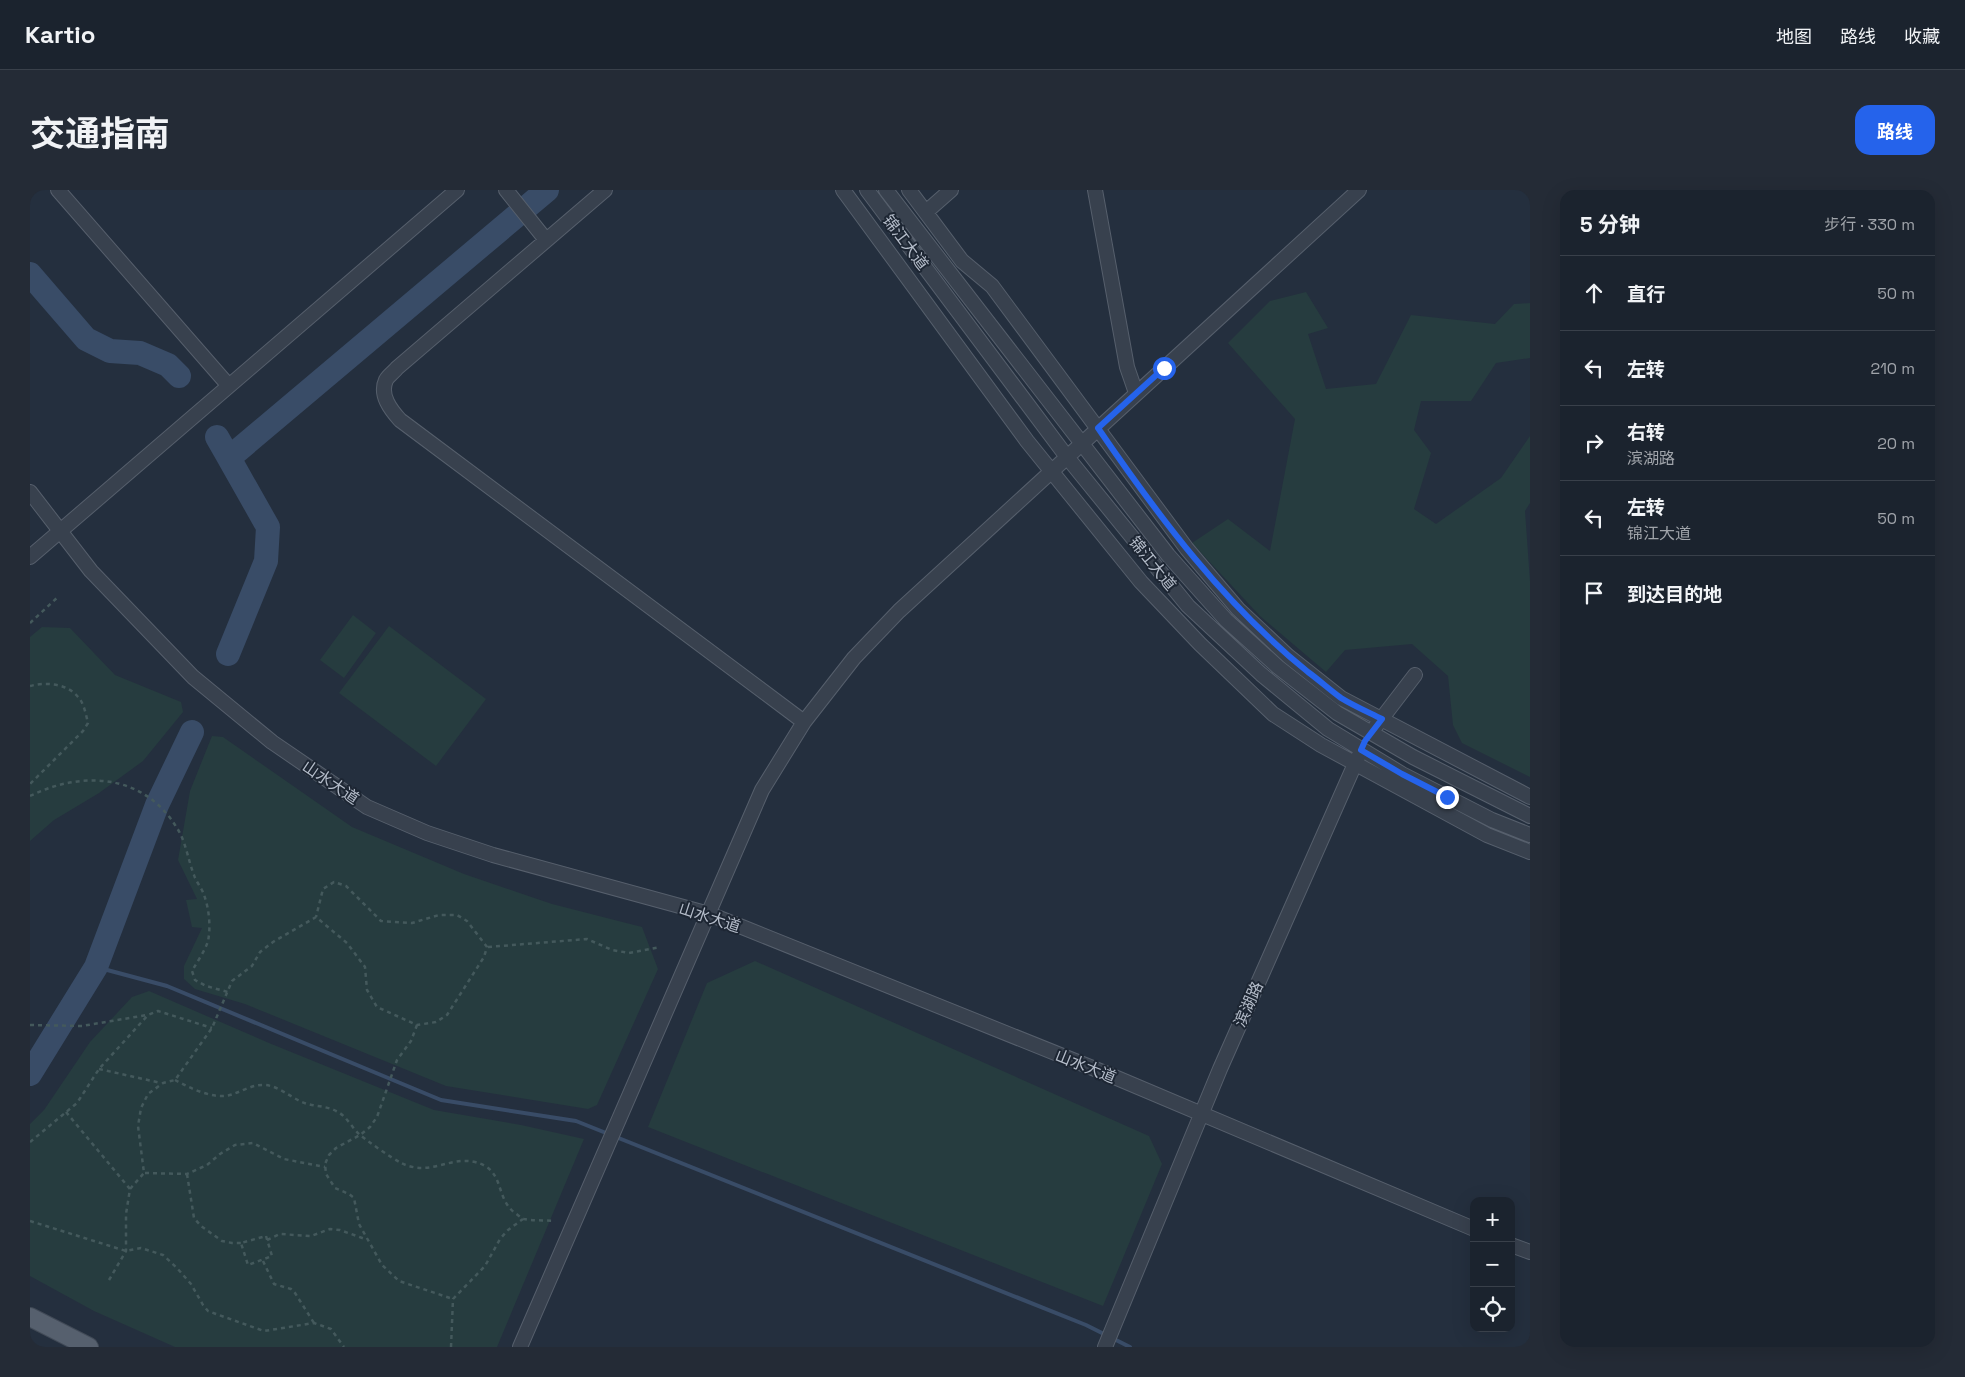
<!DOCTYPE html>
<html lang="zh">
<meta charset="utf-8">
<style>
:root{--surface:#1b232e;--page:#242b36;--text:#f1f3f6;--muted:#a0a4aa;--line:#39404a;--accent:#2563eb}
body{margin:0;font-family:"Space Grotesk","Noto Sans SC",sans-serif;background:var(--page);color:var(--text)}
.controls{position:absolute;right:15px;bottom:15px;display:grid;overflow:hidden;border-radius:10px;box-shadow:0 5px 20px #0002}
.controls button{width:45px;height:45px;display:grid;place-items:center;padding:0;border:0;border-bottom:1px solid var(--line);background:var(--surface);color:var(--text);font:25px sans-serif}
.stop{position:absolute;width:15px;height:15px;margin:-11px;border:4px solid #2563eb;border-radius:50%;background:#fff}
.stop.end{background:#2563eb;border-color:#fff;box-shadow:0 1px 5px #0008}
.list{margin:0;padding:0;list-style:none}
h2{display:flex;justify-content:space-between;align-items:center;height:65px;margin:0;padding:0 20px;font-size:21px}
h2 small{font-size:16px;font-weight:400;color:var(--muted)}
.list li{display:grid;grid-template-columns:32px 1fr auto;gap:15px;align-items:center;box-sizing:border-box;height:75px;padding:0 20px;border-top:1px solid var(--line)}
.list b{display:block;font-size:19px;white-space:nowrap}
.list p{margin:0;font-size:16px;white-space:nowrap;color:var(--muted)}
.list em{font-size:16px;font-style:normal;color:var(--muted)}
.icon{flex:none;width:28px;height:28px;fill:none;stroke:currentColor;stroke-width:2;stroke-linecap:round;stroke-linejoin:round}
.map{position:relative;flex:none;width:1500px;height:1157px;overflow:hidden;border-radius:15px}
header{display:flex;align-items:center;gap:30px;box-sizing:border-box;height:70px;padding:0 25px;background:var(--surface);border-bottom:1px solid var(--line)}
header strong{font-size:24px}
nav{display:flex;gap:28px;margin-inline-start:auto;font-size:18px}
.intro{display:flex;align-items:center;justify-content:space-between;box-sizing:border-box;height:120px;padding:0 30px}
h1{margin:0;font-size:35px}
.button{padding:12px 22px;border-radius:15px;background:var(--accent);color:#fff;font-size:18px;font-weight:700}
main{display:flex;gap:30px;padding:0 30px}
aside{flex:1;background:var(--surface);border-radius:15px;box-shadow:0 5px 20px #0002}
.map>svg:first-child{display:block}
.green{fill:#263c3f}
.lines{fill:none;stroke-linecap:round;stroke-linejoin:round}
.stream{stroke:#394c67;stroke-width:4}
.river{stroke:#394c67;stroke-width:24}
.minor-casing{stroke:#565f6c;stroke-width:16}
.major-casing{stroke:#414a57;stroke-width:20}
.path{stroke:#44595c;stroke-width:2.5;stroke-dasharray:4 4;stroke-linecap:butt}
.minor{stroke:#38414e;stroke-width:14}
.major{stroke:#56606e;stroke-width:18}
.route{stroke:#2563eb;stroke-width:6}
.labels{text-anchor:middle;stroke-width:4;stroke-linejoin:round;paint-order:stroke}
.street-label{font-size:16px;fill:#b4bcc9;stroke:#1d2633}
</style>
<header>
<strong>Kartio</strong>
<nav><a>地图</a><a>路线</a><a>收藏</a></nav>
</header>
<div class="intro"><h1>交通指南</h1><a class="button">路线</a></div>
<main>
<div class="map">
<svg width="1500" height="1157" viewBox="0 0 1500 1157">
<rect width="100%" height="100%" fill="#242f3e"/>
<path class="green" d="M1276 102 1298 138 1278 144 1296 199 1346 194 1381 125 1465 134 1484 114 1500 113V168L1466 173 1441 211H1391L1384 240 1401 263 1384 319 1406 334 1471 288 1500 246V313L1495 321 1500 391V587L1432 553 1423 535 1418 486 1382 454 1315 460 1296 482 1230 426 1162 353 1198 329 1240 361 1265 229 1198 153 1240 111Z
M323 425 346 443 314 488 290 470Z
M359 436 456 509 406 576 309 503Z
M12 437 40 438 85 485 151 512 153 522 113 571 69 603 24 630 0 651V447Z
M182 546 193 547 322 637 434 684 522 714 612 737 628 779 567 915 558 919 416 896 215 814 165 799 154 789V776L172 738 162 737 156 710 167 709 148 670 160 601Z
M725 771 1119 946 1132 974 1073 1116 618 937 677 793Z
M119 801 239 853 404 920 491 935 554 949 467 1157H145L64 1121 0 1086V934L14 920 60 852 102 807Z"/>
<g class="lines">
<path class="stream" d="M66 777 137 796 411 910 546 931 1056 1135 1100 1157"/>
<path class="river" d="M0 84 56 149 80 161 110 163 138 175 149 186
M187 247 199 268
M198 464 236 371 238 337 199 268 517 0
M0 884 66 777 127 615 162 542"/>
<defs>
<path id="minor" d="M28 0 199 196
M476 0 516 50
M575 0 367 178C364 182 358 186 356 190 349 205 361 220 370 230L774 532
M813 0 997 251 1111 392 1170 454 1243 524 1291 555 1457 645 1500 662
M837 0 1037 267 1158 416 1231 484 1298 539 1372 584 1462 630 1500 645
M856 0 1138 365 1196 430 1248 477 1307 523 1383 567 1500 626
M879 0 932 71 962 96 1157 359 1208 419 1258 466 1311 508 1500 607
M1065 0 1097 177 1106 203
M896 22 921 0
M0 302 61 381 163 487 242 552 337 617 397 643 463 665 679 724 712 737 1075 883 1444 1039
M0 367 427 0
M1346 536 1385 485
M1481 1055 1500 1062
M490 1157 732 600 774 532 824 468 869 421 1329 0
M1075 1157 1190 879 1328 567"/>
<path id="major" d="M0 1127 59 1157"/>
</defs>
<use href="#minor" class="minor-casing"/>
<use href="#major" class="major-casing"/>
<path class="path" d="M0 433 29 406
M0 496C15 492 37 493 48 507 54 513 56 525 58 533L53 541 0 594
M0 606C53 580 114 584 147 638 156 652 158 670 164 685 166 692 172 698 174 705 179 718 181 737 178 751 175 761 167 772 162 781L165 790 176 796 198 802
M458 757 557 749 582 760 599 763 630 757
M0 835 52 836 117 825
M387 835 381 851 367 870 347 927 340 937 330 945 306 958 299 965 295 974 296 984 305 998 319 1004 324 1008 329 1034 352 1075 369 1091 423 1109
M69 879 131 893
M145 890C160 898 185 911 203 904 213 901 223 894 235 895 248 896 259 906 270 911 281 917 295 915 306 921 316 925 322 938 330 945 340 953 360 967 371 973 400 987 419 966 445 972 476 980 464 1007 485 1023 488 1025 491 1028 494 1029 503 1031 515 1030 525 1031
M36 922 100 999
M0 952 47 913 69 879 118 825 128 821 182 838
M115 983 157 984 177 975 190 964 205 955 223 953 254 969 295 977
M157 984 164 1028 171 1036 192 1051 202 1053H211
M0 1031 96 1061 111 1058 133 1065 147 1078 161 1094 173 1115 178 1121 186 1124 234 1141 284 1133 301 1139 314 1157
M236 1046 242 1066 218 1075 211 1053Z
M237 1050 250 1044 281 1046 300 1039 310 1040 335 1049
M233 1071 244 1094 261 1099 265 1103 284 1133
M79 1090 96 1061V1024L100 999 114 983 108 936 111 918 118 904 133 893 145 890 182 838 202 791 222 776 230 762 243 752 286 727 317 753 335 777 337 800 347 817 387 835 406 832 417 825 454 767 457 757 437 731 427 725H409L382 733 351 731 316 696 304 692 293 699 286 727
M421 1157 423 1109 455 1076 470 1049 478 1040 493 1029"/>
<use href="#minor" class="minor"/>
<use href="#major" class="major"/>
</g>
<g class="lines">
<path class="route" d="M1134 178 1068 238C1128 326 1194 414 1278 482 1289 490 1300 500 1311 508 1324 516 1338 522 1352 529L1335 551 1331 560 1372 584 1417 607"/>
</g>
<g class="labels">
<g class="street-label">
<text transform="translate(876 52) rotate(53)" y="6">锦江大道</text>
<text transform="translate(1123 373) rotate(51)" y="6">锦江大道</text>
<text transform="translate(301 592) rotate(34)" y="6">山水大道</text>
<text transform="translate(680 727) rotate(18)" y="6">山水大道</text>
<text transform="translate(1218 814) rotate(-66)" y="6">滨湖路</text>
<text transform="translate(1056 876) rotate(22)" y="6">山水大道</text>
</g>
</g>
</svg>
<div class="controls">
<button>+</button>
<button>−</button>
<button><svg class="icon" aria-label="locate" viewBox="0 0 24 24"><circle cx="12" cy="12" r="6"/><path d="M12 2v4M12 18v4M2 12h4M18 12h4"/></svg></button>
</div>
<div class="stop" style="left:1134px;top:178px"></div>
<div class="stop end" style="left:1417px;top:607px"></div>
</div>
<aside>
<h2>5 分钟<small>步行 · 330 m</small></h2>
<ul class="list">
<li><svg class="icon" aria-label="ahead" viewBox="0 0 24 24"><path d="M12 20V5M6 11l6-6 6 6"/></svg><div><b>直行</b></div><em>50 m</em></li>
<li><svg class="icon" aria-label="left" viewBox="0 0 24 24"><path d="M17 20v-9H6M10 6l-5 5 5 5"/></svg><div><b>左转</b></div><em>210 m</em></li>
<li><svg class="icon" aria-label="right" viewBox="0 0 24 24"><path d="M7 20v-9h11M14 6l5 5-5 5"/></svg><div><b>右转</b><p>滨湖路</p></div><em>20 m</em></li>
<li><svg class="icon" aria-label="left" viewBox="0 0 24 24"><path d="M17 20v-9H6M10 6l-5 5 5 5"/></svg><div><b>左转</b><p>锦江大道</p></div><em>50 m</em></li>
<li><svg class="icon" aria-label="arrive" viewBox="0 0 24 24"><path d="M6 21V4h12l-3 4 3 4H6"/></svg><div><b>到达目的地</b></div></li>
</ul>
</aside>
</main>
